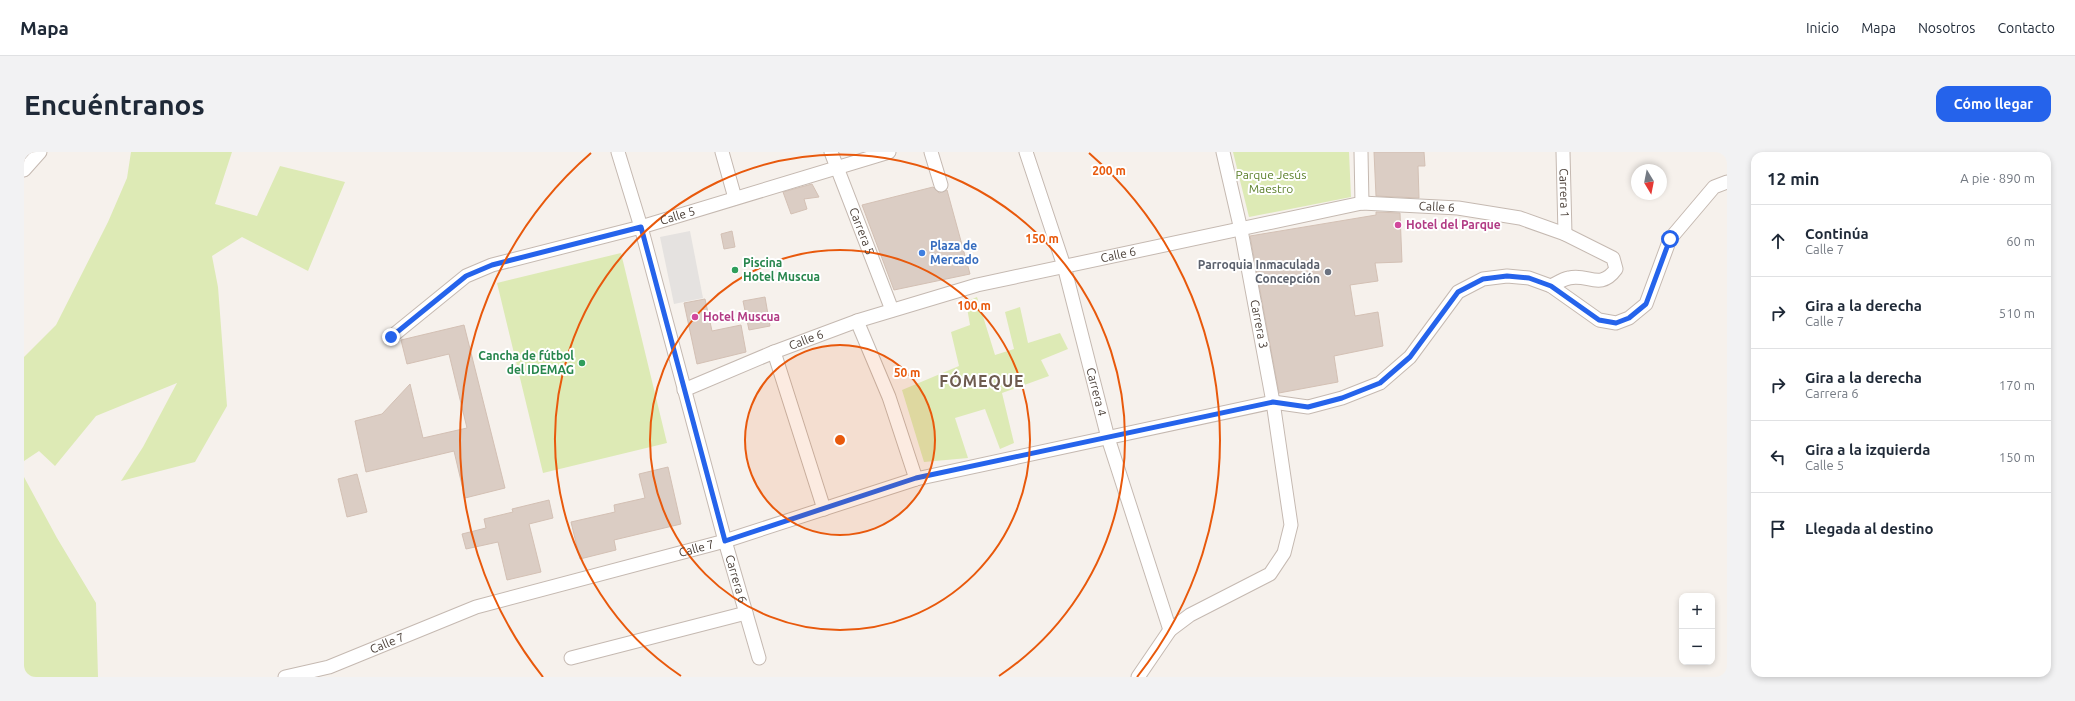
<!DOCTYPE html>
<html lang="es">
<meta charset="utf-8">
<style>
:root{--surface:#fff;--page:#f2f2f3;--text:#1f2937;--muted:#747a83;--line:#e0e1e3;--accent:#2563eb}
body{margin:0;font-family:Ubuntu,sans-serif;background:var(--page);color:var(--text)}
.controls{position:absolute;right:12px;bottom:12px;display:grid;overflow:hidden;border-radius:8px;box-shadow:0 2px 6px #0003}
.controls button{width:36px;height:36px;display:grid;place-items:center;padding:0;border:0;border-bottom:1px solid var(--line);background:var(--surface);color:var(--text);font:20px sans-serif}
.compass{position:absolute;left:1607px;top:12px;width:36px;height:36px;border-radius:50%;background:var(--surface);box-shadow:0 2px 6px #0003;rotate:170deg}
.stop{position:absolute;width:12px;height:12px;margin:-9px;border:3px solid #2563eb;border-radius:50%;background:#fff}
.stop.end{background:#2563eb;border-color:#fff;box-shadow:0 1px 4px #0008}
.list{margin:0;padding:0;list-style:none}
h2{display:flex;justify-content:space-between;align-items:center;height:52px;margin:0;padding:0 16px;font-size:17px}
h2 small{font-size:13px;font-weight:400;color:var(--muted)}
.list li{display:grid;grid-template-columns:26px 1fr auto;gap:12px;align-items:center;box-sizing:border-box;height:72px;padding:0 16px;border-top:1px solid var(--line)}
.list b{display:block;font-size:15px;white-space:nowrap}
.list p{margin:0;font-size:13px;white-space:nowrap;color:var(--muted)}
.list em{font-size:13px;font-style:normal;color:var(--muted)}
.icon{flex:none;width:22px;height:22px;fill:none;stroke:currentColor;stroke-width:2;stroke-linecap:round;stroke-linejoin:round}
.map{position:relative;flex:none;width:1703px;height:525px;overflow:hidden;border-radius:12px}
header{display:flex;align-items:center;gap:24px;box-sizing:border-box;height:56px;padding:0 20px;background:var(--surface);border-bottom:1px solid var(--line)}
header strong{font-size:19px}
nav{display:flex;gap:22px;margin-inline-start:auto;font-size:14px}
.intro{display:flex;align-items:center;justify-content:space-between;box-sizing:border-box;height:96px;padding:0 24px}
h1{margin:0;font-size:28px}
.button{padding:10px 18px;border-radius:12px;background:var(--accent);color:#fff;font-size:14px;font-weight:700}
main{display:flex;gap:24px;padding:0 24px}
aside{flex:1;background:var(--surface);border-radius:12px;box-shadow:0 2px 6px #0003}
.map>svg:first-child{display:block}
.green{fill:#ddeab5}
.parking{fill:#e5e2e0}
.building{fill:#dbcdc4;stroke:#d3c0b4}
.lines{fill:none;stroke-linecap:round;stroke-linejoin:round}
.minor-casing{stroke:#c5b9b1;stroke-width:15}
.minor{stroke:#fff;stroke-width:13}
.route{stroke:#2563eb;stroke-width:5}
.ring{fill:none;stroke:#e8590c;stroke-width:2}
.hotel-dot{fill:#d1479c;stroke:#fff;stroke-width:1.5}
.shop-dot{fill:#3f7fe0;stroke:#fff;stroke-width:1.5}
.leisure-dot{fill:#2e9e5b;stroke:#fff;stroke-width:1.5}
.worship-dot{fill:#6b7280;stroke:#fff;stroke-width:1.5}
.labels{text-anchor:middle;stroke-width:4;stroke-linejoin:round;paint-order:stroke}
.park-label{font-size:12px;fill:#5b7f2a;stroke:#fff}
.street-label{font-size:12px;fill:#4b4039;stroke:#fff}
.hotel-label{font-size:12px;font-weight:bold;fill:#b23c85;stroke:#fff;text-anchor:start}
.shop-label{font-size:12px;font-weight:bold;fill:#366cbe;stroke:#fff;text-anchor:start}
.leisure-label{font-size:12px;font-weight:bold;fill:#27864d;stroke:#fff;text-anchor:start}
.worship-label{font-size:12px;font-weight:bold;fill:#5b616d;stroke:#fff;text-anchor:end}
.district-label{font-size:16px;font-weight:bold;letter-spacing:1px;fill:#6e5c50;stroke:#fff}
.centre{fill:#e8590c;stroke:#fff;stroke-width:2}
.ring-label{font-size:12px;text-anchor:middle;font-weight:bold;fill:#e8590c;stroke:#fff;stroke-width:4;stroke-linejoin:round;paint-order:stroke}
</style>
<header>
<strong>Mapa</strong>
<nav><a>Inicio</a><a>Mapa</a><a>Nosotros</a><a>Contacto</a></nav>
</header>
<div class="intro"><h1>Encuéntranos</h1><a class="button">Cómo llegar</a></div>
<main>
<div class="map">
<svg width="1703" height="525" viewBox="0 0 1703 525">
<rect width="100%" height="100%" fill="#f6f1ec"/>
<path class="green" d="M107 0H208L191 52 233 64 256 14 321 30 284 119 218 85 188 104 194 135 203 254 171 310 97 329 119 295 153 231 72 264 31 314 15 299 0 309V205L32 173 84 70 103 26Z
M1209 0H1325L1327 45 1225 65Z
M597 101 643 291 519 321 473 131Z
M953 145 971 203 990 197 981 160 996 155 1004 191 1036 181 1044 197 1017 208 1025 224 978 241 990 291 976 297 961 257 931 266 944 306 900 310 878 238 935 214 927 180 946 173 942 150Z
M0 325 33 386 72 451 74 525H0Z"/>
<path class="parking" d="M666 79 679 146 650 152 636 85Z"/>
<path class="building" d="M1350 0H1400L1401 14H1394L1395 46 1352 44Z
M788 32 795 45 780 47 783 57 767 62 759 40Z
M909 35 915 41 923 38 946 122 870 138 838 53Z
M1352 60 1376 61 1378 110 1351 111 1354 129 1326 133 1331 164 1354 160 1359 194 1310 204 1314 230 1255 241 1226 84 1352 63Z
M708 79 711 95 700 97 697 82Z
M741 145 746 174 725 178 719 149Z
M681 147 688 179 717 173 722 200 673 212 660 151Z
M440 173 481 336 441 346 430 299 342 320 331 269 358 262 386 232 399 286 443 276 425 202 383 212 377 188Z
M644 315 657 372 590 388 592 398 556 407 547 370 591 360 590 353 621 346 615 322Z
M333 322 343 360 323 365 314 327Z
M525 348 529 366 505 372 517 420 483 428 474 390 442 397 438 382 462 376 460 367 489 360 488 357Z"/>
<g class="lines">
<defs>
<g id="minor">
<path id="s1" d="M594 0 617 75 701 389 735 506"/>
<path d="M698 0 711 46"/>
<path id="s2" d="M807 0 868 158"/>
<path d="M907 0 917 33"/>
<path id="s3" d="M1002 0 1040 114 1084 286 1146 478"/>
<path d="M1337 0 1338 51"/>
<path id="s4" d="M1539 0 1541 82"/>
<path d="M0 18 16 0"/>
<path d="M833 169 865 245 892 327"/>
<path id="s5" d="M367 185 442 124 468 113 617 75 865 0"/>
<path d="M750 200 800 357"/>
<path id="s6" d="M660 238 750 200 833 169 953 133 1338 51 1434 56 1496 66 1541 82 1589 106 1592 117C1576 139 1564 121 1545 126 1539 127 1533 131 1527 134"/>
<path d="M547 506 722 461"/>
<path id="s7" d="M261 525 305 515 452 455 701 389 892 327 1249 250 1284 255 1318 246 1356 231 1386 205 1434 140 1459 127 1483 124 1505 126 1527 134 1575 168 1592 171 1605 166 1622 152 1646 87 1690 35 1703 30"/>
<path d="M1114 525 1146 478 1166 463 1246 422 1260 401 1267 373 1249 250 1217 78 1199 0"/>
</g>
</defs>
<use href="#minor" class="minor-casing"/>
<use href="#minor" class="minor"/>
</g>
<g class="lines">
<path class="route" d="M367 185 442 124 468 113 617 75 701 389 892 326 1249 250 1284 255 1318 246 1356 231 1386 205 1434 140 1459 127 1483 124 1505 126 1527 134 1575 168 1592 171 1605 166 1622 152 1646 87"/>
</g>
<circle cx="816" cy="288" r="95" fill="#e8590c" fill-opacity=".12"/>
<g class="ring">
<circle cx="816" cy="288" r="95"/>
<circle cx="816" cy="288" r="190"/>
<path d="M657 524A285 285 0 1 1 975 524"/>
<path d="M519 525A380 380 0 0 1 567 1M1065 1A380 380 0 0 1 1113 525"/>
</g>
<g class="hotel-dot">
<circle cx="1374" cy="73" r="4"/>
<circle cx="671" cy="165" r="4"/>
</g>
<circle class="shop-dot" cx="898" cy="101" r="4"/>
<g class="leisure-dot">
<circle cx="711" cy="118" r="4"/>
<circle cx="558" cy="211" r="4"/>
</g>
<circle class="worship-dot" cx="1304" cy="120" r="4"/>
<g class="labels">
<g class="park-label">
<text x="1247" y="27">Parque Jesús<tspan x="1247" dy="14">Maestro</tspan></text>
</g>
<g class="street-label">
<text dy="4" stroke="none"><textPath href="#s4" startOffset="41">Carrera 1</textPath></text>
<text dy="4" stroke="none"><textPath href="#s6" startOffset="780">Calle 6</textPath></text>
<text dy="4" stroke="none"><textPath href="#s5" startOffset="317">Calle 5</textPath></text>
<text dy="4" stroke="none"><textPath href="#s2" startOffset="85">Carrera 5</textPath></text>
<text dy="4" stroke="none"><textPath href="#s6" startOffset="456">Calle 6</textPath></text>
<text transform="translate(1235 172) rotate(79)" y="4">Carrera 3</text>
<text dy="4" stroke="none"><textPath href="#s6" startOffset="132">Calle 6</textPath></text>
<text dy="4" stroke="none"><textPath href="#s3" startOffset="250">Carrera 4</textPath></text>
<text dy="4" stroke="none"><textPath href="#s7" startOffset="432">Calle 7</textPath></text>
<text dy="4" stroke="none"><textPath href="#s1" startOffset="443">Carrera 6</textPath></text>
<text dy="4" stroke="none"><textPath href="#s7" startOffset="108">Calle 7</textPath></text>
</g>
<g class="hotel-label">
<text x="1382" y="77">Hotel del Parque</text>
<text x="679" y="169">Hotel Muscua</text>
</g>
<g class="shop-label">
<text x="906" y="98">Plaza de<tspan x="906" dy="14">Mercado</tspan></text>
</g>
<g class="leisure-label">
<text x="719" y="115">Piscina<tspan x="719" dy="14">Hotel Muscua</tspan></text>
<text x="550" y="208" text-anchor="end">Cancha de fútbol<tspan x="550" dy="14">del IDEMAG</tspan></text>
</g>
<g class="worship-label">
<text x="1296" y="117">Parroquia Inmaculada<tspan x="1296" dy="14">Concepción</tspan></text>
</g>
<g class="district-label">
<text x="958" y="235">FÓMEQUE</text>
</g>
</g>
<circle cx="816" cy="288" r="6" class="centre"/>
<g class="ring-label">
<text x="1085" y="23">200 m</text>
<text x="1018" y="91">150 m</text>
<text x="950" y="158">100 m</text>
<text x="883" y="225">50 m</text>
</g>
</svg>
<div class="controls">
<button>+</button>
<button>−</button>
</div>
<svg class="compass" viewBox="-18 -18 36 36"><path d="M0-13l5 13h-10z" fill="#e53935"/><path d="M0 13l5-13h-10z" fill="#747a83"/></svg>
<div class="stop" style="left:1646px;top:87px"></div>
<div class="stop end" style="left:367px;top:185px"></div>
</div>
<aside>
<h2>12 min<small>A pie · 890 m</small></h2>
<ul class="list">
<li><svg class="icon" aria-label="ahead" viewBox="0 0 24 24"><path d="M12 20V5M6 11l6-6 6 6"/></svg><div><b>Continúa</b><p>Calle 7</p></div><em>60 m</em></li>
<li><svg class="icon" aria-label="right" viewBox="0 0 24 24"><path d="M7 20v-9h11M14 6l5 5-5 5"/></svg><div><b>Gira a la derecha</b><p>Calle 7</p></div><em>510 m</em></li>
<li><svg class="icon" aria-label="right" viewBox="0 0 24 24"><path d="M7 20v-9h11M14 6l5 5-5 5"/></svg><div><b>Gira a la derecha</b><p>Carrera 6</p></div><em>170 m</em></li>
<li><svg class="icon" aria-label="left" viewBox="0 0 24 24"><path d="M17 20v-9H6M10 6l-5 5 5 5"/></svg><div><b>Gira a la izquierda</b><p>Calle 5</p></div><em>150 m</em></li>
<li><svg class="icon" aria-label="arrive" viewBox="0 0 24 24"><path d="M6 21V4h12l-3 4 3 4H6"/></svg><div><b>Llegada al destino</b></div></li>
</ul>
</aside>
</main>
